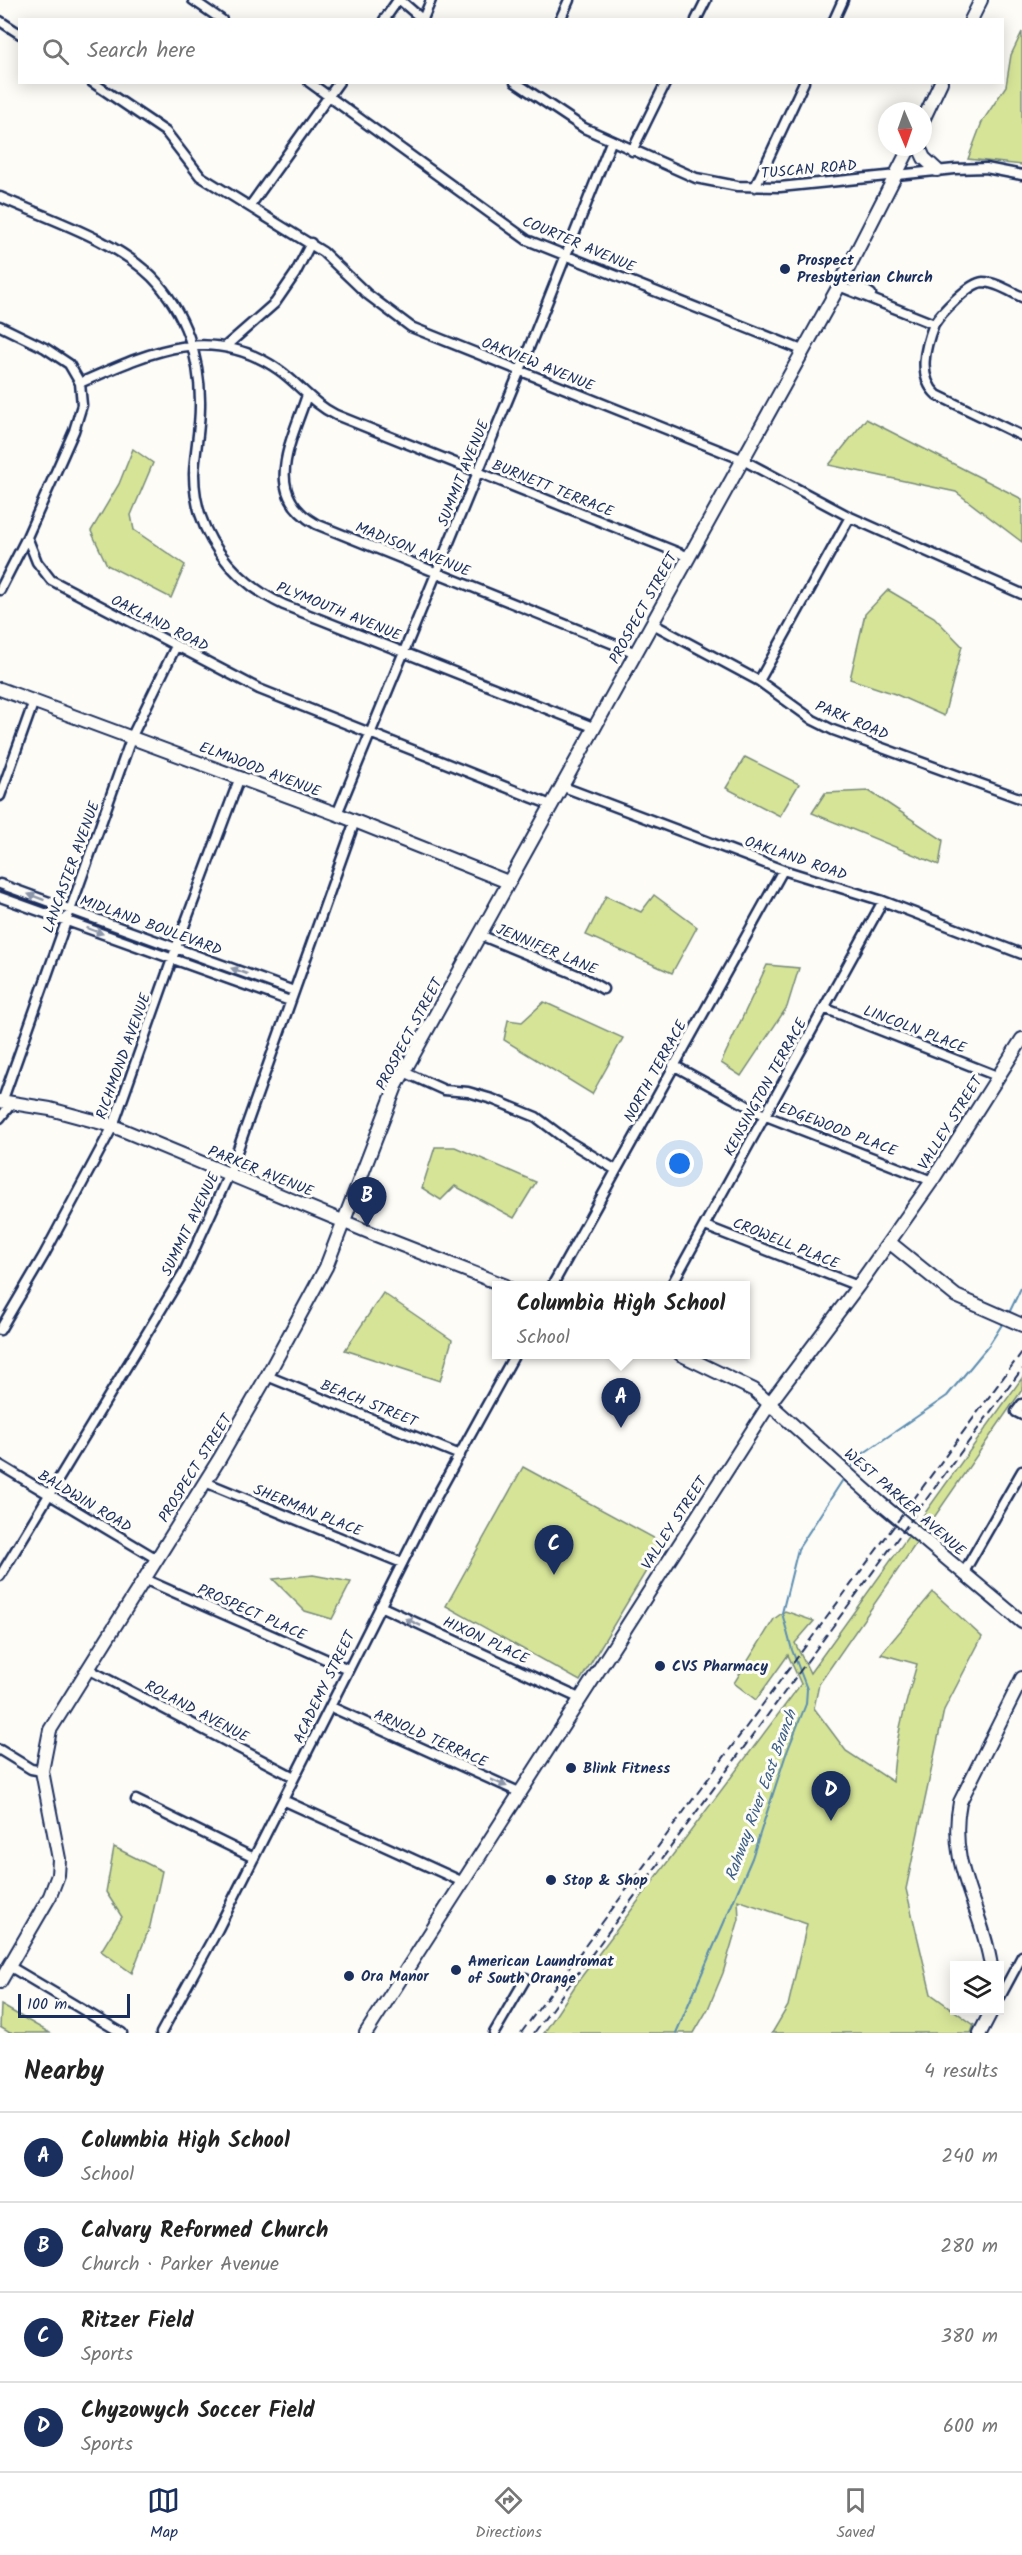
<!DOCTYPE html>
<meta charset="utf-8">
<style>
:root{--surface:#fff;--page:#f2f2f2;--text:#222;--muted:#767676;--line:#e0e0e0;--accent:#1b2f5e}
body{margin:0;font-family:Kalam,sans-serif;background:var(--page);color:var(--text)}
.controls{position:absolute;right:18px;bottom:18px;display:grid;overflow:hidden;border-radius:0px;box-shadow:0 3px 15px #0003}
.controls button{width:54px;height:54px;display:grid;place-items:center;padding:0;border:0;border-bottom:2px solid var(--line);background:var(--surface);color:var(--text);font:30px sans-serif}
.compass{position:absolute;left:878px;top:102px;width:54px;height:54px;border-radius:50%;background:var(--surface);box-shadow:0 3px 15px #0003;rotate:178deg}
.scale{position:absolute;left:18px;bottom:15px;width:112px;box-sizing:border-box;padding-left:6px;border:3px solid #1b2f5e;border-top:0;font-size:16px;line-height:21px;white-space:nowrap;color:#1b2f5e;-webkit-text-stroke:4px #fdfcf7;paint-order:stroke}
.you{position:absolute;left:680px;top:1164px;width:21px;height:21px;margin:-15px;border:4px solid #fff;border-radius:50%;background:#1a73e8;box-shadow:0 0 0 9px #1a73e833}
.badge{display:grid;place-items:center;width:39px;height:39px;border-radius:50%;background:var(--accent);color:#fff;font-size:20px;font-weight:700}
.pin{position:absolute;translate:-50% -50px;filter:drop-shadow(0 2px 3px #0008)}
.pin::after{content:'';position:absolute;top:32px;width:21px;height:18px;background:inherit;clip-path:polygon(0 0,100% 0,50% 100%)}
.popup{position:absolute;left:492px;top:1281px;width:258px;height:78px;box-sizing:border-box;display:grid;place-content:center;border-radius:0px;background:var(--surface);filter:drop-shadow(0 2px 4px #0005);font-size:20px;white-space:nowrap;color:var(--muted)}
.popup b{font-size:22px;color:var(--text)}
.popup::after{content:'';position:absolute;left:50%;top:100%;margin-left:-12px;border:12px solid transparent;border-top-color:var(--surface)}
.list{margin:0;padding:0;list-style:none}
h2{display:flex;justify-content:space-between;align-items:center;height:78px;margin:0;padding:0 24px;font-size:26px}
h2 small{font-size:20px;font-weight:400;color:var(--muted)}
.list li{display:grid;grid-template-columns:39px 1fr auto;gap:18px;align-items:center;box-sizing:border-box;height:90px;padding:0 24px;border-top:2px solid var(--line)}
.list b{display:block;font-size:22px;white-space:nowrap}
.list p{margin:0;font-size:20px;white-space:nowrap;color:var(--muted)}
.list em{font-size:20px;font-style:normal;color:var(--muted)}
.icon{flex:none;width:33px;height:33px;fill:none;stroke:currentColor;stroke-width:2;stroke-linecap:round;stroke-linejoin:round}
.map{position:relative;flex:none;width:1022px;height:2033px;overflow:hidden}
.search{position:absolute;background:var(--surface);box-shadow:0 3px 15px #0003;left:18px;right:18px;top:18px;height:66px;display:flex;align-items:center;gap:15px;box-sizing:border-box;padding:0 21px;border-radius:0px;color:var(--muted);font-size:22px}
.sheet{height:438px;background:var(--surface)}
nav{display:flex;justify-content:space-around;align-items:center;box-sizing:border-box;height:84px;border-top:2px solid var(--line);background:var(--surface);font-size:16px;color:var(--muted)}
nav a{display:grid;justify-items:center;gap:3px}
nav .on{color:var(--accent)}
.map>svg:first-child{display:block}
.green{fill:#d5e497;stroke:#788a7a;stroke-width:1.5}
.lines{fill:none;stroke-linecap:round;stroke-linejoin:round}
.stream{stroke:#5b8db1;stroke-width:2}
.street-casing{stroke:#1b2f5e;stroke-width:13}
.secondary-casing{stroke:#1b2f5e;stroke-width:16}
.street{stroke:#fdfcf7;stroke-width:8}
.secondary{stroke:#fdfcf7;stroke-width:12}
.rail{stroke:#1b2f5e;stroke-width:2;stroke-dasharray:9 4.5;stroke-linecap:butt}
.oneway{fill:#8c96aa}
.poi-dot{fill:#1b2f5e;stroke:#fdfcf7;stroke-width:2}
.labels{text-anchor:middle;stroke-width:6;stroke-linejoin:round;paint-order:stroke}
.street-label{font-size:15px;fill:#1b2f5e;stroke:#fdfcf7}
.poi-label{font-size:15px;font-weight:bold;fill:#1b2f5e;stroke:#fdfcf7;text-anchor:start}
.water-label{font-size:16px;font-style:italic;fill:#3b5e87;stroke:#fdfcf7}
</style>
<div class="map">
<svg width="1022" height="2033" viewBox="0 0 1022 2033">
<rect width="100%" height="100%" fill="#fdfcf7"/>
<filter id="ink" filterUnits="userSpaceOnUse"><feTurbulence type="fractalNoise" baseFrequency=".0167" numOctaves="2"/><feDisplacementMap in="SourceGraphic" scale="12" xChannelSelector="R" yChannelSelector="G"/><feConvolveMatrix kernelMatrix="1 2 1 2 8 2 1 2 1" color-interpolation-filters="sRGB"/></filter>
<g filter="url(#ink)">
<path class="green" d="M1022 32V165L968 159 982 122 1006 86 1011 55Z
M866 419 1022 499V542L956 492 829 465Z
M133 449 153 463 131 515 134 530 185 565 171 598 107 565 91 531 119 484Z
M888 590 934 617 962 646 944 716 895 694 850 679 865 614Z
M745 757 799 784 780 816 726 788Z
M869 791 943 840 939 865 812 813 825 793Z
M654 895 697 927 672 973 586 935 606 896 641 912Z
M767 965 799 968 787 1007 741 1076 721 1063Z
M544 1002 623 1038 592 1094 504 1040 508 1020 522 1022Z
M435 1147H455L536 1182 514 1218 455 1186 441 1200 422 1188Z
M383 1293 452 1340 440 1381 345 1350Z
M1022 1378V1390L819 1684 814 1708 846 1751 893 1782C894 1741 906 1703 917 1664L881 1654 933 1592 982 1637 944 1710 906 1889 931 1994 974 2025 971 2033H772L788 2006 807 1924 738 1900 739 1919 723 1973 708 2009 694 2033H544L579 1980 801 1684 788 1655 756 1700 734 1683 774 1619 785 1611 814 1621 795 1643 810 1673Z
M523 1467 663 1543 580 1681 446 1606Z
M313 1575 351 1582 332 1619 305 1611 273 1579Z
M114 1847 162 1871 150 1926 132 1973 101 1951 122 1917 106 1892Z
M1 2005 50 2033H10L0 2027Z"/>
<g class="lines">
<path class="stream" d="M1009 1313 1022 1286
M849 1471 861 1455 947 1396 989 1345 1003 1323
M676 2033 752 1858 785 1757 806 1704 807 1689 792 1650 782 1613 798 1549 844 1478"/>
<defs>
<path id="street" d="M193 0 222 20
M400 0 423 20
M423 19 431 0
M384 20 398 0
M560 20 569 0
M696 20 706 0
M834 20 843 0
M0 21 20 34
M92 82 166 132 200 176 323 252 367 294 411 327 741 459 850 517 1022 594
M309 82 527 240 802 350
M515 82 584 128 696 178 737 186 780 187 955 169 986 168 1022 175
M632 151 666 82
M755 187 804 82
M0 197C49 219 114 239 152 277 185 311 201 359 200 406 200 429 195 451 194 474 194 533 232 581 284 605L593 727
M250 206 339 82
M844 277 871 294
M839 286 934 324C941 313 969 283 983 282 996 282 1011 292 1022 297
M934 324C925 347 917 377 937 395L1022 436
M0 326 45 348 69 364 80 383 82 405 74 431 27 537 0 590
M226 346 275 303 295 274 311 243
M80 383C148 353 210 322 279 370 299 384 313 404 336 415L689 557
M307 395C292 441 261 493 316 524L636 653
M27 537 37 562 51 580 259 689 551 805
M653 624 759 681 813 720 833 730 1022 799
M759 681 850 517
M561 786 783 870 883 901 1022 954
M0 796 34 701
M337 814 523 363 611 142
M0 884 294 991
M0 897 290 1001
M480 935 582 977 603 989
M824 1008 997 1076
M673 1065 766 1116 932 1181
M404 1072 444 1090 468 1092 492 1099 536 1117 568 1141 616 1170
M2 1102 132 736 176 646
M0 1118 12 1103
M705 1226 858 1286
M552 1286 783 870
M671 1286 883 901
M0 1330 44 1255 113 1126 176 948 240 777
M267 1376 460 1455
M1022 1404 1016 1412 1022 1415
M0 1465 157 1559
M205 1482 402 1563
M964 1572 1022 1471
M0 1576 185 1270 229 1174 355 821
M144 1579 348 1669
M380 1606 581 1699
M88 1669 294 1777
M331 1707 521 1793
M0 1750 31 1769 42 1771
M136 1800 254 1858
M283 1800 463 1882
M9 1966 122 2033
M1000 1997 1022 1956
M161 2033 218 1929 428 1512 515 1354
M494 2033 526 1978"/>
<path id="secondary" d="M971 20 981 0
M923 120 941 82
M919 147 924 158 937 170
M0 689 337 814 508 882
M0 1101 50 1109 113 1126 376 1235 506 1286
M889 1242 956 1296 1022 1325
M680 1354 754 1390 879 1502 1022 1622
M991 1966C982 1906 947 1866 960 1802L1022 1678
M0 1982 50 1896 58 1875 59 1859 42 1771 50 1730 220 1458 267 1376 326 1267 396 1086 839 286 910 147
M366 2033 770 1403 858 1286 932 1181 1022 1039
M980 2033 992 2010"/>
</defs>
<use href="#street" class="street-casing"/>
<use href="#secondary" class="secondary-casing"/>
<use href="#street" class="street"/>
<use href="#secondary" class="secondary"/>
<path class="rail" d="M521 2033 1022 1352
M534 2033 1022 1369"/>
</g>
<defs><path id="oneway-solid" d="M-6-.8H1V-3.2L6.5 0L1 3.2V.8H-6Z" transform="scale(1.5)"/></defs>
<g class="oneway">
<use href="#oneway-solid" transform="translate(36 897) rotate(-160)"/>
<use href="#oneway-solid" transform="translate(95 931) rotate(20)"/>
<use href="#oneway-solid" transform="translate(239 971) rotate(-160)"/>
<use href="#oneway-solid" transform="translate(413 1622) rotate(-155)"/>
<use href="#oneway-solid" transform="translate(499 1783) rotate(24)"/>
</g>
</g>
<g class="poi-dot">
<circle cx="785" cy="269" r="6"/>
<circle cx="660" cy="1666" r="6"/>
<circle cx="571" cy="1768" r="6"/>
<circle cx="551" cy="1880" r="6"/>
<circle cx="456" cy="1970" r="6"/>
<circle cx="349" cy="1976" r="6"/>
</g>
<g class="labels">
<g class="street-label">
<text transform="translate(809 169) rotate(-5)" y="5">TUSCAN ROAD</text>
<text transform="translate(579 244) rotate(23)" y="5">COURTER AVENUE</text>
<text transform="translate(538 364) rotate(22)" y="5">OAKVIEW AVENUE</text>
<text transform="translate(463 473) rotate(-68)" y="5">SUMMIT AVENUE</text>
<text transform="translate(553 488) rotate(22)" y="5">BURNETT TERRACE</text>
<text transform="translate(413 549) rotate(22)" y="5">MADISON AVENUE</text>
<text transform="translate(643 608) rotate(-61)" y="5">PROSPECT STREET</text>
<text transform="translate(339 611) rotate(22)" y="5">PLYMOUTH AVENUE</text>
<text transform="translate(160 623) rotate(27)" y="5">OAKLAND ROAD</text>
<text transform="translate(852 720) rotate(23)" y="5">PARK ROAD</text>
<text transform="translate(260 769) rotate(21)" y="5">ELMWOOD AVENUE</text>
<text transform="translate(796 858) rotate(19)" y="5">OAKLAND ROAD</text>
<text transform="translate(71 867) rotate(-70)" y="5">LANCASTER AVENUE</text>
<text transform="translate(151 925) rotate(20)" y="5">MIDLAND BOULEVARD</text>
<text transform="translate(547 949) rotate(23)" y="5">JENNIFER LANE</text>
<text transform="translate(915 1029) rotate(21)" y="5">LINCOLN PLACE</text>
<text transform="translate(409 1034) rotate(-62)" y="5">PROSPECT STREET</text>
<text transform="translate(123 1056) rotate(-70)" y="5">RICHMOND AVENUE</text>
<text transform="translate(655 1071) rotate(-61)" y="5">NORTH TERRACE</text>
<text transform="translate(765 1087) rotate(-61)" y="5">KENSINGTON TERRACE</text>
<text transform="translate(950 1123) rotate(-58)" y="5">VALLEY STREET</text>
<text transform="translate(838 1129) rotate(21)" y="5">EDGEWOOD PLACE</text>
<text transform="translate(261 1171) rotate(22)" y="5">PARKER AVENUE</text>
<text transform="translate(190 1224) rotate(-64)" y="5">SUMMIT AVENUE</text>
<text transform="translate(786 1243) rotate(22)" y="5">CROWELL PLACE</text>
<text transform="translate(369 1403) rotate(22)" y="5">BEACH STREET</text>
<text transform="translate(195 1468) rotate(-58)" y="5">PROSPECT STREET</text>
<text transform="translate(85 1501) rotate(31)" y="5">BALDWIN ROAD</text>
<text transform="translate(905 1502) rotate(41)" y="5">WEST PARKER AVENUE</text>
<text transform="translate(308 1510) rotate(22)" y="5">SHERMAN PLACE</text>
<text transform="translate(674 1523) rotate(-57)" y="5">VALLEY STREET</text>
<text transform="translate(252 1612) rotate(24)" y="5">PROSPECT PLACE</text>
<text transform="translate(486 1640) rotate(25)" y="5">HIXON PLACE</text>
<text transform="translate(324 1687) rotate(-64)" y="5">ACADEMY STREET</text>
<text transform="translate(197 1711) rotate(28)" y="5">ROLAND AVENUE</text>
<text transform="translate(431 1738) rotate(24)" y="5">ARNOLD TERRACE</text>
</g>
<g class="poi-label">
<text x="797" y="265">Prospect<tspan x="797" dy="17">Presbyterian Church</tspan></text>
<text x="672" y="1671">CVS Pharmacy</text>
<text x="583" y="1773">Blink Fitness</text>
<text x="563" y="1885">Stop &amp; Shop</text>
<text x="468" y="1966">American Laundromat<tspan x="468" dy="17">of South Orange</tspan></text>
<text x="361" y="1981">Ora Manor</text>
</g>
<g class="water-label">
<text transform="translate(760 1795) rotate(-70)" y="6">Rahway River East Branch</text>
</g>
</g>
</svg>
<div class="controls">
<button><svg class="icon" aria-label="layers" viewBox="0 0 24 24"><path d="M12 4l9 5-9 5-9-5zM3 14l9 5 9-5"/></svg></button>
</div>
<svg class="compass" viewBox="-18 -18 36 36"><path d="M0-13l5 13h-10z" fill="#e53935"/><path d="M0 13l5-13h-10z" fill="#767676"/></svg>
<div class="scale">100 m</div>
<div class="you"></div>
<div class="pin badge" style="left:621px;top:1428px">A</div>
<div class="popup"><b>Columbia High School</b>School</div>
<div class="pin badge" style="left:367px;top:1227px">B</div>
<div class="pin badge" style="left:554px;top:1575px">C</div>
<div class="pin badge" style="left:831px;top:1821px">D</div>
<div class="search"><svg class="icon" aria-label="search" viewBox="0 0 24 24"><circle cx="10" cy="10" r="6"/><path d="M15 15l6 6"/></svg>Search here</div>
</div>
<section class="sheet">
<h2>Nearby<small>4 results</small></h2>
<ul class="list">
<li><span class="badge">A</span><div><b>Columbia High School</b><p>School</p></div><em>240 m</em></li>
<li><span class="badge">B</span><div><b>Calvary Reformed Church</b><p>Church · Parker Avenue</p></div><em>280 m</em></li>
<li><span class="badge">C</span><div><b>Ritzer Field</b><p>Sports</p></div><em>380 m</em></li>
<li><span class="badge">D</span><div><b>Chyzowych Soccer Field</b><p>Sports</p></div><em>600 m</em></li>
</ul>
</section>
<nav>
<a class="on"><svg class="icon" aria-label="map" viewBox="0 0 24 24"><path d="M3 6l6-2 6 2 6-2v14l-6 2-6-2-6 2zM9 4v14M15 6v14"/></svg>Map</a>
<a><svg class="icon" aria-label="directions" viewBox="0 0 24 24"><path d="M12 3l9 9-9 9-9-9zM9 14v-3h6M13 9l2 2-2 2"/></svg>Directions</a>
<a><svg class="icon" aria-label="saved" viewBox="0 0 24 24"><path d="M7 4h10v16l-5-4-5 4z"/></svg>Saved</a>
</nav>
